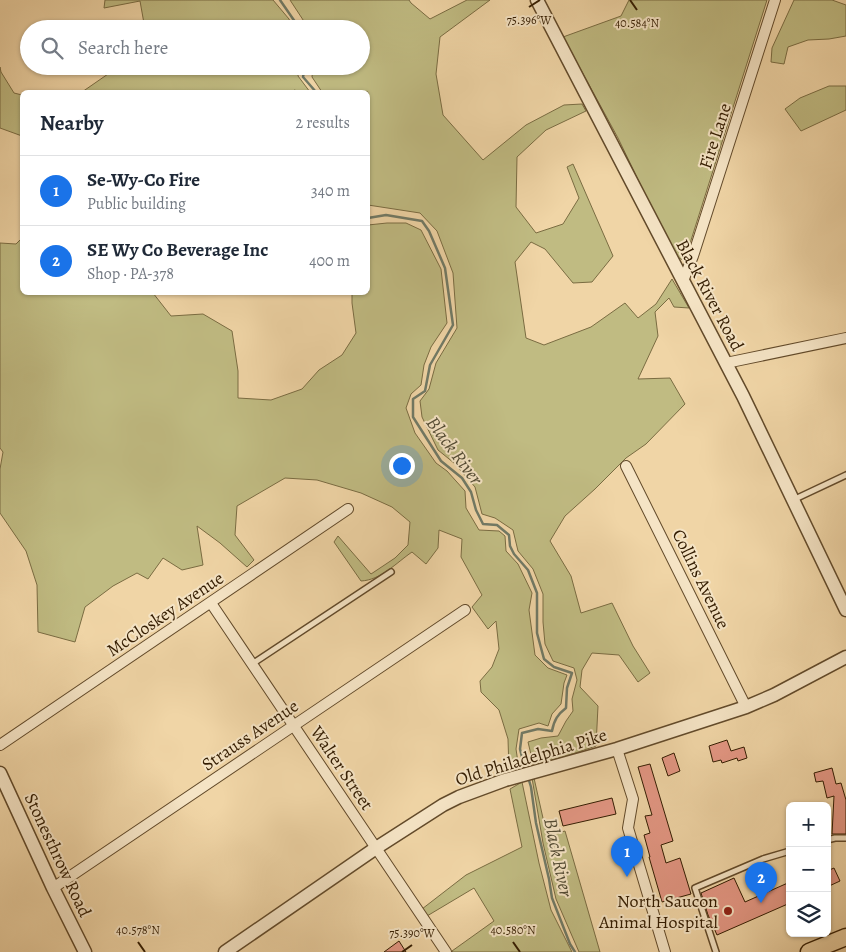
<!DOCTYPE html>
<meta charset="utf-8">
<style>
:root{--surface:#fff;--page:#f2f2f3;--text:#1f2937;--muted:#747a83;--line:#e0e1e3;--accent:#1a73e8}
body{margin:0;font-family:Alegreya,serif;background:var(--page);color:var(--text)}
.controls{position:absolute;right:15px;bottom:15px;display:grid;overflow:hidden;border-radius:8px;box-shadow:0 1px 4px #0004}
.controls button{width:45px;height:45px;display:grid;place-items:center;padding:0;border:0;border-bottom:1px solid var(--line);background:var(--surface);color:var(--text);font:25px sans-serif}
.you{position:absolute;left:401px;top:465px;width:18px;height:18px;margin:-12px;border:4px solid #fff;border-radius:50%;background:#1a73e8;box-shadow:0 0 0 8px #1a73e833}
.badge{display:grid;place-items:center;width:32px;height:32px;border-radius:50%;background:var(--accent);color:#fff;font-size:16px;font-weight:700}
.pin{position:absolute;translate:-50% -41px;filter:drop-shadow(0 1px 2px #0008)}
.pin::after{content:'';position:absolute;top:26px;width:18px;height:15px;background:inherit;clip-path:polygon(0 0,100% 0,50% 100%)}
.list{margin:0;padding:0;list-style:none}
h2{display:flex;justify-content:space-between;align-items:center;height:65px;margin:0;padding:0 20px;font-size:21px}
h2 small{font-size:16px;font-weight:400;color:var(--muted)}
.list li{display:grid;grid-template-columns:32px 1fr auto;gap:15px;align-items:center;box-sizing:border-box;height:70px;padding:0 20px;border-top:1px solid var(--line)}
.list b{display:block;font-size:19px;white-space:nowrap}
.list p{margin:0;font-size:16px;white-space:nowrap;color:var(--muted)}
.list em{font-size:16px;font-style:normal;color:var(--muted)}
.icon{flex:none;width:28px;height:28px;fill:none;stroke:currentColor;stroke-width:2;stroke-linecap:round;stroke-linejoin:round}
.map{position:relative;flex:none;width:846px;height:952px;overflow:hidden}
.search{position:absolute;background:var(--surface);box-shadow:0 1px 4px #0004;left:20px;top:20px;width:350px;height:55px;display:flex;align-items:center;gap:12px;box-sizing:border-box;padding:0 18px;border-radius:28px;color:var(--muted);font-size:19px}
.panel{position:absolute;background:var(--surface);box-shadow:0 1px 4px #0004;left:20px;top:90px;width:350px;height:205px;border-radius:8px}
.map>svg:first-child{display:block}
.green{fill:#c0bb82;stroke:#7a6c42}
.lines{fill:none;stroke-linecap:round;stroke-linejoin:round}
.stream{stroke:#717a66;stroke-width:2.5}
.building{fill:#e49784;stroke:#331c01}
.service-casing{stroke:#624a2a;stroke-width:8}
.minor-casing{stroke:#624a2a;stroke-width:12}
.tertiary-casing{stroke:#624a2a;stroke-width:15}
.primary-casing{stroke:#331c01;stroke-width:19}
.service{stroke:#f5e4c5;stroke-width:5}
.minor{stroke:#f5e4c5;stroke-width:10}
.tertiary{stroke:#f5e4c5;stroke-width:12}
.primary{stroke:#f0d5a6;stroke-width:16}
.ticks{fill:none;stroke:#331c01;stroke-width:2}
.poi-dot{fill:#8f2418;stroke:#f5e4c5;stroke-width:2}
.labels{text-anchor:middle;stroke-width:4;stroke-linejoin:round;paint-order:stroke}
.street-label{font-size:18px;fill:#331c01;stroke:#f5e4c5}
.poi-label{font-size:18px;fill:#331c01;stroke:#f5e4c5;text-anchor:end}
.water-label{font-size:19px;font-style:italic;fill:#524b34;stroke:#f5e4c5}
.ticks-label{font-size:12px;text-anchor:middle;fill:#331c01;stroke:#f5e4c5;stroke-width:4;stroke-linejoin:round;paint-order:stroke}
</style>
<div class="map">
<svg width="846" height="952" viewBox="0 0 846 952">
<rect width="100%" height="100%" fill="#f0d5a6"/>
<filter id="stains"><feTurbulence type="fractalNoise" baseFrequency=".004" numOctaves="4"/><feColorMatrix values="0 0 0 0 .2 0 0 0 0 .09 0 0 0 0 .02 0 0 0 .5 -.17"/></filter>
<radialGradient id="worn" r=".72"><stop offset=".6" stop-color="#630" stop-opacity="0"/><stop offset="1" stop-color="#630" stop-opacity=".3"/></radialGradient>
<path class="green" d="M105 0H273L289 19 293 29H145L140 1 104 8Z
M290 0H409L411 3 430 19 467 0H490L440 37 436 74 443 115 483 160 526 125 564 105 582 104 586 111 546 130 517 157 516 207 536 233 563 224 579 198 567 167 573 164 613 256 592 282 573 283 545 249 531 242 515 262 526 338 544 345 591 327 625 303 638 318 656 304 672 279 689 308 674 307 669 298 655 312 658 336 638 379 670 378 685 404 646 444 626 458 595 489 565 516 550 541 571 576 581 613 612 603 633 646 650 673 638 682 619 655 592 653 582 670 580 687 598 706 596 746 534 767 528 742 541 738 558 736 566 721 573 711 572 699 577 680 574 668 553 661 545 644 543 622V594L533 569 518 551 513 530 495 518 482 514 475 487 454 463 438 450 422 417 420 401 429 389 436 363 457 328 453 273 437 231 420 213 368 205V92H322L312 77 313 66H361V29H309Z
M629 0H767L686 256 683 260 677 257 672 250 618 138 563 37 621 16Z
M794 0H832L846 5V36L829 39 808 40 788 47 784 64 771 62 772 48Z
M104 66H299L298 76 310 92H302L294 90 293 92H235L218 91 82 92 108 74Z
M0 67 1 72 14 93 22 95V136L0 128Z
M829 86H846V110L801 131 785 109 800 98Z
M387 223H406L421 230 441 269 447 323 431 347 424 365 421 385 411 394 406 408 415 433 436 463 447 471 465 491 466 508 479 530 499 531 505 536 506 551 518 564 532 593 529 610 535 655 548 668 567 675 564 683 561 704 552 714 548 726 539 723 519 729 516 749 519 769 509 771 508 739 499 710 481 692 480 681 492 667 499 649 496 621 488 629 472 607 482 595 461 557 462 539 439 530 438 548 426 564 412 552C396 563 381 580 361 581L334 542 338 536 371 574 395 558 408 545 410 522 392 507 361 493 317 480 285 478 237 506 235 535 254 560 247 567 220 543 197 526 203 565 182 570 163 558 148 579 137 573 113 586 85 607 75 642 38 632 37 585 26 551 0 513V469L3 452 0 448V243L16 244 22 238V292L153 293 171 316 203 314 232 331 238 371V398L271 400 302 389 319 370 342 355 356 333 352 303V293L368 292V225Z
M532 778H534L547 836 565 831 600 952H579L556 899 543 843Z
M522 782 539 863 551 910 572 952H453L452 951 494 921 474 888 427 916 422 909 466 875 522 847 510 789Z"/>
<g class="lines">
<path class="stream" d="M280 0 300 29
M305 66 303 77 316 92
M368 218 386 215 422 221 429 231 445 268 453 325 430 365 425 391 413 399V417L441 461 462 478 471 492 476 510 483 524 497 525 509 535 510 546 514 554 528 570 537 593V633L544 659 554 667 572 673 567 688 566 708C558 714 554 720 552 731L538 729 522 733 520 749 525 769
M528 777 531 787 536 823 549 879 552 898 570 944 575 952"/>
</g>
<path class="building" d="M727 740 731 751 744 747 747 758 738 761 737 758 722 763 721 760 713 762 709 746Z
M674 753 680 771 668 776 662 758Z
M650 764 673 841 661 845 666 863 680 858 691 894 662 902 649 857H650L644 835 650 833 645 816 652 815 638 767Z
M832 768 836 784 841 783 846 800V834H832L834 796 827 798 823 781 816 782 814 773Z
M612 798 616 814 563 826 559 811Z
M834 868 840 881 827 887V871Z
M734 878 745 902 790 882V903L717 935 708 915 701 893Z
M399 941 406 952H384Z"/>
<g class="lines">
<defs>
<path id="service" d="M793 500 846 475
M252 664 391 572
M827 840 835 838H846
M716 952 695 888 763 859 790 851"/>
<path id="minor" d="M683 281 693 256 775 0
M726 363 846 338
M626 466 746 707
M211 603 446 952
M0 745 348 509
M617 749 633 799 628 828 665 952
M53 888 465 610"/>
<path id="tertiary" d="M537 0 743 396 846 610
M0 773 53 888 85 952
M225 952 376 848 443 805 459 797 505 780 617 749 746 707 774 695 846 657"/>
<path id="primary" d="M809 952 846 937"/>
</defs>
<use href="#service" class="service-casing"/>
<use href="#minor" class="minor-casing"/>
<use href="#tertiary" class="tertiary-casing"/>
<use href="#primary" class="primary-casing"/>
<use href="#service" class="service"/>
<use href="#minor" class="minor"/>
<use href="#tertiary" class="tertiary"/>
<use href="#primary" class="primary"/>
</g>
<path class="ticks" d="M630 0 637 10M529 7 540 0M138 942 145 952M513 942 520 952M402 952 412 945"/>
<circle class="poi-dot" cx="728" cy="911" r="5"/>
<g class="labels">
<g class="street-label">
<text transform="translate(715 136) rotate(-72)" y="6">Fire Lane</text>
<text transform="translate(710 295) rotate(62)" y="6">Black River Road</text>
<text transform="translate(701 579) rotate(64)" y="6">Collins Avenue</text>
<text transform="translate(165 614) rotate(-34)" y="6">McCloskey Avenue</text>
<text transform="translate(250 735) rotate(-34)" y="6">Strauss Avenue</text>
<text transform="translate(531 757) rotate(-17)" y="6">Old Philadelphia Pike</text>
<text transform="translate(342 768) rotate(56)" y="6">Walter Street</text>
<text transform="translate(58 855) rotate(65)" y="6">Stonesthrow Road</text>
</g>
<g class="poi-label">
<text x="718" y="907">North Saucon<tspan x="718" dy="21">Animal Hospital</tspan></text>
</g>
<g class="water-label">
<text transform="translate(455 450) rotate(53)" y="7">Black River</text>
<text transform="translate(559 857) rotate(78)" y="7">Black River</text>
</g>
</g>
<g class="ticks-label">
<text x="529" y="24">75.396°W</text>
<text x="637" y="27">40.584°N</text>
<text x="138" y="934">40.578°N</text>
<text x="513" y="934">40.580°N</text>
<text x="412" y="937">75.390°W</text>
</g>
<rect width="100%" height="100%" filter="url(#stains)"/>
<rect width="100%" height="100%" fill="url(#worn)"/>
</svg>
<div class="controls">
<button>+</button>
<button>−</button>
<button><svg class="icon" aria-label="layers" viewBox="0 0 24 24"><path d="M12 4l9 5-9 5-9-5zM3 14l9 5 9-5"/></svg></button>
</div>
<div class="you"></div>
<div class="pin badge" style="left:627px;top:877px">1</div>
<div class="pin badge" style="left:761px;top:903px">2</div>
<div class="search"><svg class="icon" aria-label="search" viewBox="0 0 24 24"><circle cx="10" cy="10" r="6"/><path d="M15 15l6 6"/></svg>Search here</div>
<section class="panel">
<h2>Nearby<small>2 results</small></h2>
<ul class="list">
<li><span class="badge">1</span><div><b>Se-Wy-Co Fire</b><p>Public building</p></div><em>340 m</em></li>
<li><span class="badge">2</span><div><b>SE Wy Co Beverage Inc</b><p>Shop · PA-378</p></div><em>400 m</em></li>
</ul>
</section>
</div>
